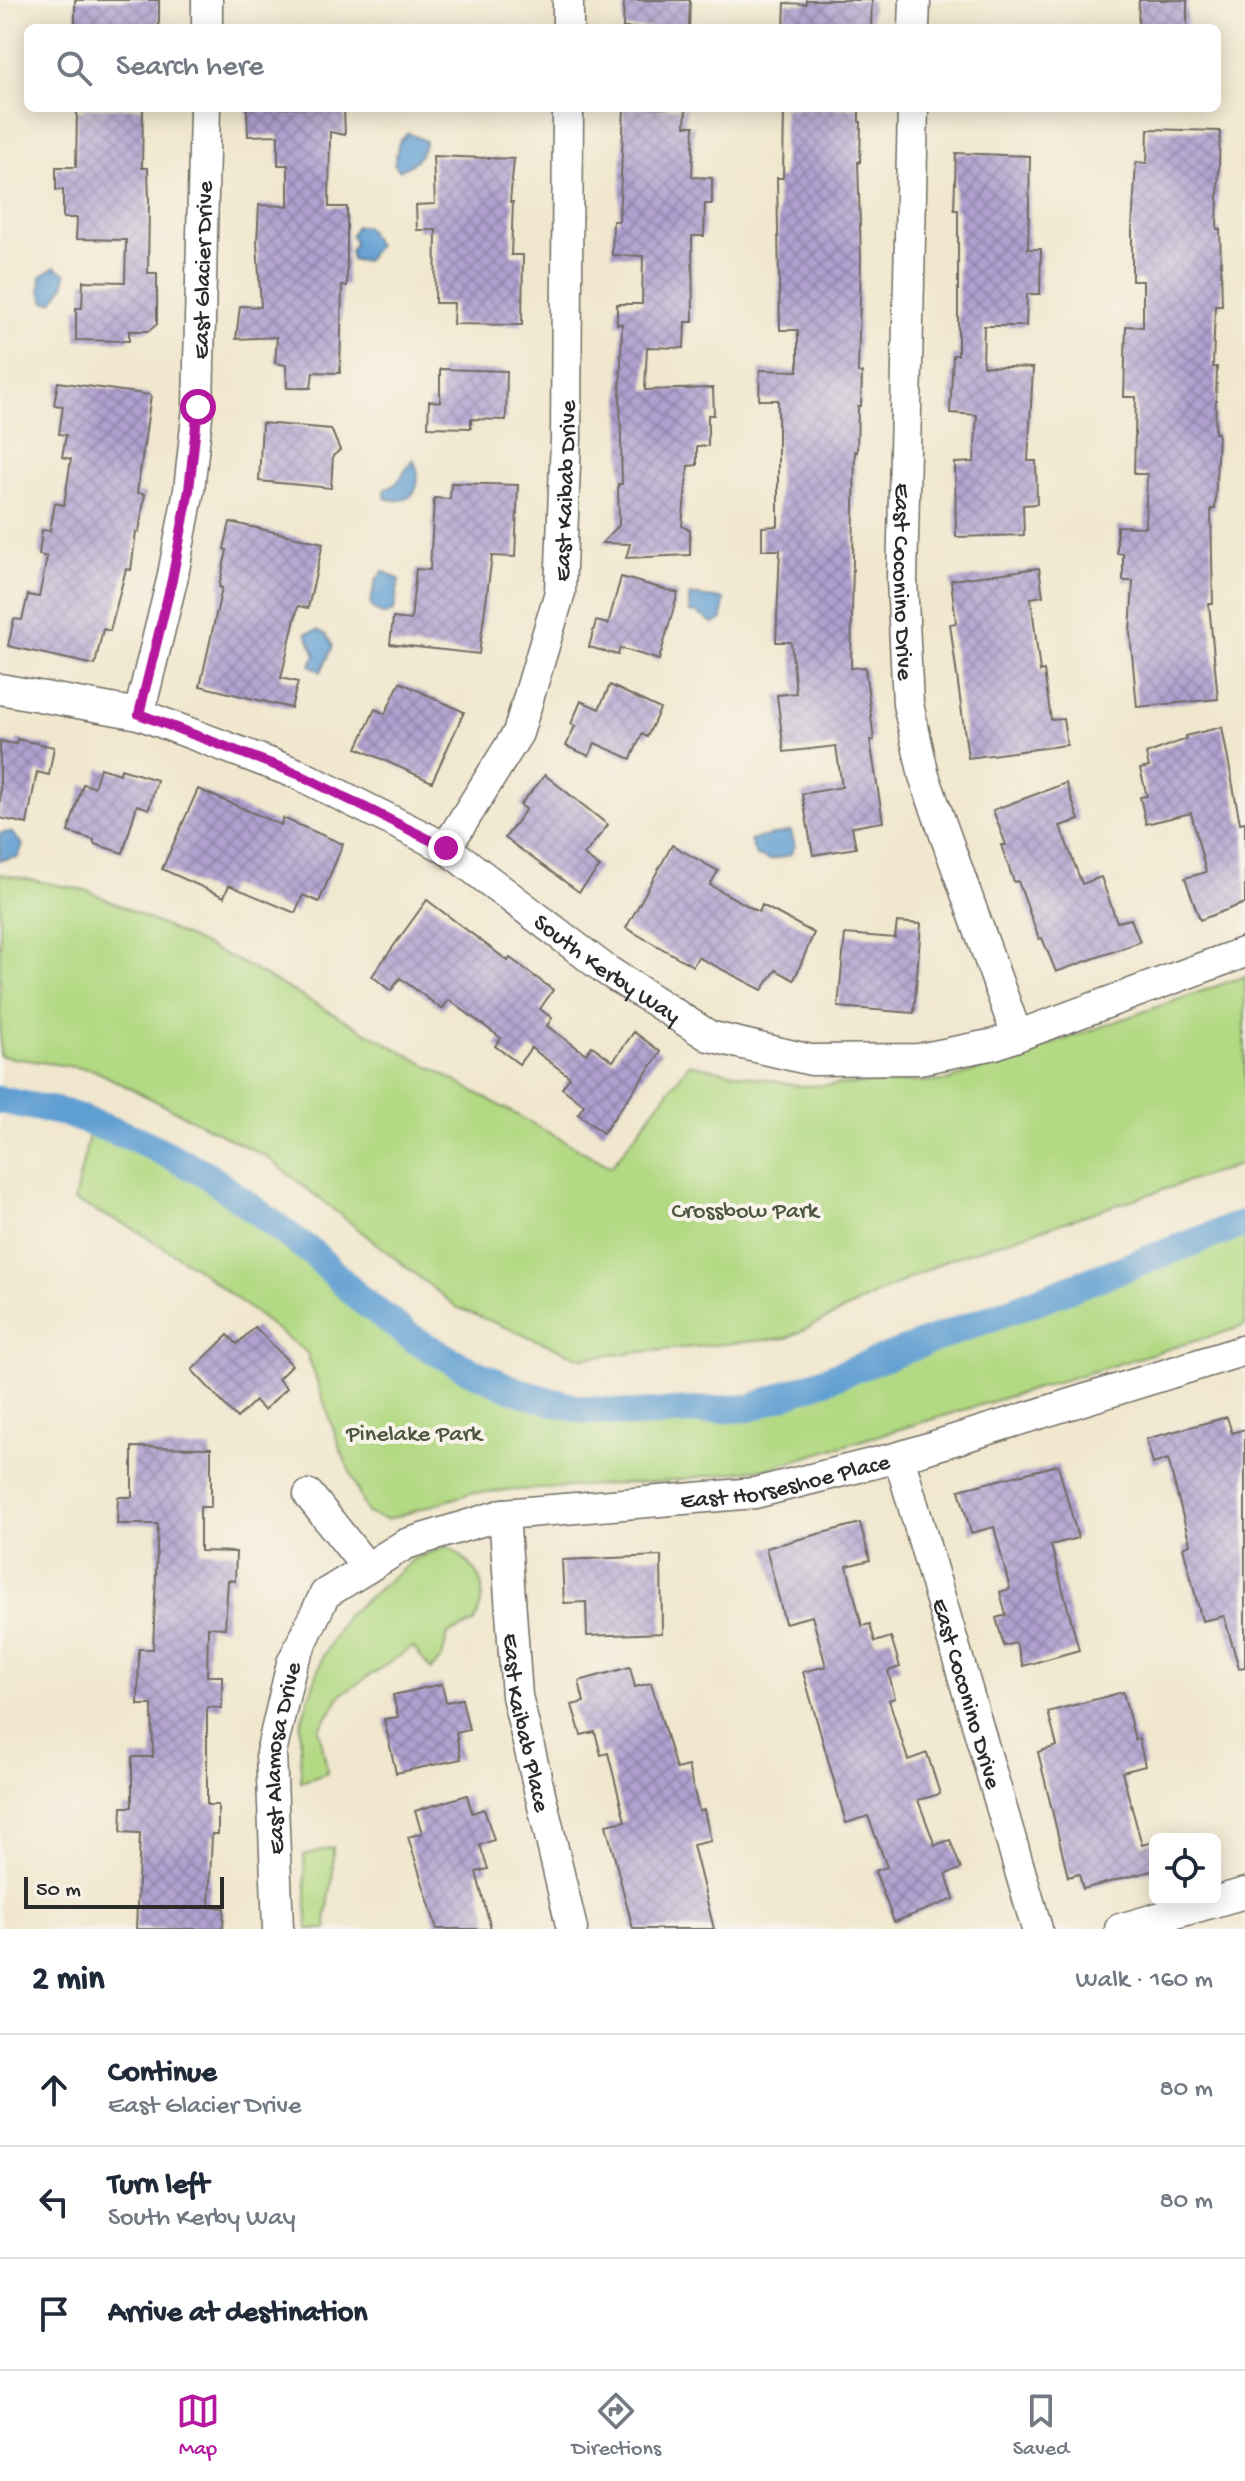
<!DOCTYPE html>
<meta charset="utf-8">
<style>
:root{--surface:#fff;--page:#f2f2f3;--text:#1f2937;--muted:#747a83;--line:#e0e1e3;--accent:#b5179e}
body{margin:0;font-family:"Gochi Hand",sans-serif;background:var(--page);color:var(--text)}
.controls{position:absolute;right:24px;bottom:24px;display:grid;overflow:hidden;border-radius:12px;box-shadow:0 4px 20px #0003}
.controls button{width:72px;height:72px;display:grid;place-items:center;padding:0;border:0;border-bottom:2px solid var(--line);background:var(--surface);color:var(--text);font:40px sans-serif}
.scale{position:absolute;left:24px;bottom:20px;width:200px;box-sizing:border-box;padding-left:8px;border:4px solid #2b2b2b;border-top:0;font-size:22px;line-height:28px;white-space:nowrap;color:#2b2b2b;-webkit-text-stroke:6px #f7f3e8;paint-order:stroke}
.stop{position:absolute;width:24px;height:24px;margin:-18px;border:6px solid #b5179e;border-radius:50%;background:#fff}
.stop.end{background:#b5179e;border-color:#fff;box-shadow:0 2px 8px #0008}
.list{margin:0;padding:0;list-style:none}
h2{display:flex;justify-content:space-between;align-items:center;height:104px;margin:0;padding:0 32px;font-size:34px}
h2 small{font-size:26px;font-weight:400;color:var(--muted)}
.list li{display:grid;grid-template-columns:52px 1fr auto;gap:24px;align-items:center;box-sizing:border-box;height:112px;padding:0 32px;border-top:2px solid var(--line)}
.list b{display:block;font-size:30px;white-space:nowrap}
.list p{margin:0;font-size:26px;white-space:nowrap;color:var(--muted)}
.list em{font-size:26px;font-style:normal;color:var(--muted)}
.icon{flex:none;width:44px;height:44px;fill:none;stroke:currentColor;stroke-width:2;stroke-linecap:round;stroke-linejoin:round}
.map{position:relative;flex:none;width:1245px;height:1929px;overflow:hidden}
.search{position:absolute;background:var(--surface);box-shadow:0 4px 20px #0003;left:24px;right:24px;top:24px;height:88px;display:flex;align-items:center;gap:20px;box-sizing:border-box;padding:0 28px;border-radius:12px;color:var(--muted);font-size:30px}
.sheet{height:440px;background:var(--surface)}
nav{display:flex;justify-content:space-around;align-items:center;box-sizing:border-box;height:112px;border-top:2px solid var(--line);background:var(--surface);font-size:22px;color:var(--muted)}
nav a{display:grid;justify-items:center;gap:4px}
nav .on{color:var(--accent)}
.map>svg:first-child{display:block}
.green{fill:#b2d983;stroke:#6e8257;stroke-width:2}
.water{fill:#609fd2;stroke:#46657e;stroke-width:2}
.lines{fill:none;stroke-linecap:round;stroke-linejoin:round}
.canal{stroke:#609fd2;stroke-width:28}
.building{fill:url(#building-cross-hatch)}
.minor-casing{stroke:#706d64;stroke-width:33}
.minor{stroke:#fff;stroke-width:30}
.route{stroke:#b5179e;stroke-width:10}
.labels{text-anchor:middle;stroke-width:8;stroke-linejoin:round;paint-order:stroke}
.street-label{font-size:24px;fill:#2b2b2b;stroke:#f7f3e8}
.park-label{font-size:24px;fill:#4d5641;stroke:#f7f3e8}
</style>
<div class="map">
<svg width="1245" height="1929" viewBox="0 0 1245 1929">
<defs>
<pattern id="building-cross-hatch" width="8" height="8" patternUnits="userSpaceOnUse" patternTransform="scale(2)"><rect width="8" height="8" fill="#b0a0d0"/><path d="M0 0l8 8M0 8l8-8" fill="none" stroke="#8f83a9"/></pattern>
</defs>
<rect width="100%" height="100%" fill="#f7f3e8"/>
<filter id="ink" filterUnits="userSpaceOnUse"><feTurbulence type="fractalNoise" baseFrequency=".0125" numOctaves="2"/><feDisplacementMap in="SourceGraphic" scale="16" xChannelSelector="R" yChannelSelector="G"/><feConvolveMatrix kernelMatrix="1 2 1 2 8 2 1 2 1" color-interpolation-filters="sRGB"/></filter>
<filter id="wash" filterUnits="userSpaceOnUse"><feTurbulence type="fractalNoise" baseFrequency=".006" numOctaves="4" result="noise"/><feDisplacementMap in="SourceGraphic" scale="32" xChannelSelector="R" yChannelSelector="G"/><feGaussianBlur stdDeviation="1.8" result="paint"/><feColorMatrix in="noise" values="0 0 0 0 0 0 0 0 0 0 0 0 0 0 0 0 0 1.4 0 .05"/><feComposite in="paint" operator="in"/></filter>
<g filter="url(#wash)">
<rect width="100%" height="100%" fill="#f1e7ce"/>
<path class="green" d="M0 874 89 891 238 961 611 1167 689 1064 800 1086 947 1081 1245 976V1163L947 1260 787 1338 581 1358 458 1308 267 1157 94 1070 0 1056Z
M91 1126 149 1149 203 1178 285 1239 376 1319 424 1350 471 1376 552 1408 591 1415 632 1418H689L745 1412 837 1382 1245 1230V1326L769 1468 666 1481 471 1493 386 1520 367 1513 340 1448 307 1353 195 1267 132 1228 74 1201Z
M447 1546C480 1569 492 1584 474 1623L448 1634 442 1658 431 1670 413 1647 342 1694 319 1729 328 1773 301 1782 300 1726 322 1658 345 1617 414 1559Z
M333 1847V1875L326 1920 328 1929H308L304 1855Z"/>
<path class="water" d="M408 133 426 141C423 155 412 167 399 170L394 164 399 142Z
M356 226H366L377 245 366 261 352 260 350 251 355 243 351 235Z
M55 267 66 274 64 286 53 302H45L40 289 41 276Z
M413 459C425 482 415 508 385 498V489C401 485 403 471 413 459Z
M383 571 399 579 394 611 385 615 375 611 370 604 376 580Z
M689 595 724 599 722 619 714 624 697 613 689 612Z
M318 630 326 635 333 646 321 672 310 665 316 655 306 633Z
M791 831 795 846 790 855 770 860 756 856 750 840Z
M11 832 23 845 18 857 0 860V833Z"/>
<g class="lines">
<path class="canal" d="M0 1100 65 1113 139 1140 206 1174 314 1254 360 1299 415 1340 469 1370 525 1394 579 1409 636 1414 750 1408 1245 1223"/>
</g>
<g id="blocks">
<path class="building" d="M75 0H159V28H75Z
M624 0H690L689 28H623Z
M806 0H872L871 28H784L785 3 806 4Z
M1139 0H1187V28H1138Z
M84 108H143L142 168H148L149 202 148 273H157V324L149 331H129V341L76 340V308H82L83 281 125 282 126 240 76 239 77 218H63V190H56V167H76L77 111H84Z
M247 108H344L345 135 330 132 329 207H347V286H342L340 373 313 372 311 388H287L286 365 275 363 277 337 236 339 240 306 261 307 257 243 259 205 288 206V165H278V135L248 136Z
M624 108H686L685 126H694L692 177 712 178V204H705L704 236H692L693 322H685L684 348 647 347 645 390 713 388 714 415H708V446H697V465L688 466 682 526 690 530V555L626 558 630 544 602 543 619 525 618 484H622L620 399 622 324H617V304H642L643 256 612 255 613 221H619Z
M784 108H859V122H861L860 162H858L861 258 858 373H862L861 406H858L857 452 855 451 851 668 865 667 874 740H870L883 822 852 827 856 848 813 855 802 794 842 787 836 746 784 752 777 695 796 693 791 642H776L780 550H762V527L778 526V400H759L760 370 798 371V330H780L777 178H783Z
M1148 129 1220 131 1217 229H1220L1222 305H1215L1213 367H1217L1215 433H1218L1215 509H1211L1213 604H1209L1218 699 1137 707 1130 633 1133 581H1123V554L1117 553V526L1145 527 1147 474H1134L1136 397H1124L1126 326 1143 327V281H1132V229L1136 162 1147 163Z
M956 153 1030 156 1028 249H1041L1040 294H1027L1026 326H984L983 366 1033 368 1028 461H1036L1037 504 1023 505 1024 535 956 537 955 463 974 462 977 415 950 413 953 355H958V210H954Z
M433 156 514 159 510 202H513L511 255H523L522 325 453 324 454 303H435L436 230H417L416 205 435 204Z
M440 369 507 371 506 420 471 419V428L428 427 429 401 440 402Z
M58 382 151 395 137 493 145 494 139 532H136L131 570 126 569 110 631 103 629 95 665 8 646 14 619 22 620 28 595 39 597 47 557 39 555 42 530 50 531 55 503 64 505 71 459 62 457 66 435 59 434 63 406 54 405Z
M262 423 331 429 340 450 333 456 331 488 259 481Z
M451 483 518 485 515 557 492 556 479 654 390 644 393 618 411 620 416 569 430 570 434 498 450 499Z
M230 522 323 543 308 608 298 606 281 678 298 682 291 708 200 686 222 588 219 587 227 550 224 549Z
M1039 568 1043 596 1031 598 1040 672 1044 671 1051 720 1063 719 1067 745 968 758 950 624 956 623 951 580Z
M621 577 678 593 659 660 620 648 618 655 589 647 596 621 608 624Z
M400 682 464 712 432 782 357 748 375 709 385 714Z
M610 685 660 709 647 737 642 734 631 759 595 743 589 756 566 746 575 726 571 724 581 701 599 709Z
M1222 727 1240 823 1245 822V903L1200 920 1185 878 1206 872 1191 813 1146 824 1140 797 1147 796 1140 769 1149 767 1146 754 1186 739 1185 736Z
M17 739 54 747 49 775 37 772 27 824 0 818V741L16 744Z
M100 768 120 774 121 769 157 780 149 809 137 805 123 853 94 844V840L68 832 83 784 94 787Z
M545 775 608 825 584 855 600 867 579 892 505 838 526 809 520 805Z
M1066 783 1079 820 1060 826 1082 884 1101 877 1117 922 1131 919 1140 942 1056 972 1042 938 1039 939 1018 881 1014 882 1001 845H1006L993 810Z
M198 789 281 825 283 818 343 844 319 902 303 895 295 913 229 885 224 897 162 869Z
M672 845 718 871 710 885 759 912 762 905 814 933 794 980 776 970 762 990 698 957 693 966 626 928Z
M427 900 508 961 510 958 553 990 540 1009 552 1018 547 1026 586 1054 592 1046 613 1061 634 1032 661 1052 603 1133 578 1114 584 1105 562 1088 570 1077 531 1048 519 1064 495 1046 501 1038 449 1000 442 1009 400 978 391 991 372 976Z
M897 922 921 924 914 1013 838 1007 845 934 895 938Z
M255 1327 292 1365 278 1379 287 1388 264 1410 255 1401 237 1418 192 1370 228 1335 237 1344Z
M1227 1417 1232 1433 1245 1429V1667L1239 1668 1224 1616 1202 1621 1183 1547 1190 1544 1168 1459 1153 1464 1146 1439Z
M132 1447 211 1448V1507H200V1551L236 1552 235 1581 228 1580 225 1628 208 1627 207 1676H222V1708L207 1707V1805H218V1834H212L209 1907 224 1908 223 1929H136L140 1833 121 1832 122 1807H132V1757H153L152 1705H138L139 1649H153L158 1524H117L118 1497H132Z
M1058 1465 1078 1538 1051 1545 1079 1650 1023 1666 1016 1643 1004 1646 996 1618 1006 1615 1000 1592 1010 1589 994 1527 971 1533 959 1490Z
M860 1523 870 1560 847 1566 862 1626 870 1624 875 1642 891 1637 900 1667 888 1671 895 1698 889 1700 908 1760 927 1753 940 1794 918 1800 935 1845 950 1840 961 1869 946 1874 954 1899 894 1922 875 1871 887 1867 868 1816 846 1823 803 1672 826 1666 812 1616 785 1623 766 1548Z
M661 1556 662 1633 587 1636 586 1602 564 1603 562 1560Z
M630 1667 635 1687 651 1683 676 1769 688 1766 699 1811 704 1810 711 1841 693 1845 714 1929H633L606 1825 625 1821 608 1753 601 1755 595 1732 581 1735 572 1705 584 1702 579 1681Z
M442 1684 446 1702 462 1699 469 1730 456 1733 461 1759 396 1773 384 1719 398 1717 393 1695Z
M1123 1692 1135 1740 1139 1739 1145 1766 1122 1772 1142 1845 1155 1841V1870L1083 1889 1079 1874 1068 1877 1038 1752 1057 1746 1048 1712Z
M467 1795 472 1813 484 1809 494 1840 480 1845 488 1869 476 1872 491 1929H437L408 1837 422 1833 415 1811Z"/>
</g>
</g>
<g filter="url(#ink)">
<use href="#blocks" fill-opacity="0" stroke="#706d64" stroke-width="2"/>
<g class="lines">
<defs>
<g id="minor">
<path d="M207 28V0"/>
<path d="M568 28V0"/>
<path d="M914 28 915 0"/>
<path id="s1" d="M913 108 902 580 908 704 924 776 1017 1036"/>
<path id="s2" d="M0 689 139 714 298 774 446 848 606 970 709 1036 811 1060 919 1059 995 1044 1245 952"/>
<path id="s3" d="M139 714 172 580 189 490 198 407 205 108"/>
<path id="s4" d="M446 848 518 733 560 592 566 438 568 108"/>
<path id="s5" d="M899 1457 1037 1929"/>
<path d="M309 1495 367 1568"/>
<path id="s6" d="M504 1514 517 1696 572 1929"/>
<path id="s7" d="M278 1929 271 1753 292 1663 325 1594 406 1544 504 1514 755 1493 899 1457 1245 1350"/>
<path d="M1120 1929 1245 1893"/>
</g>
</defs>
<use href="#minor" class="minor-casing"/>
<use href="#minor" class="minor"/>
</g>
</g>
<g class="lines" filter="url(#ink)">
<path class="route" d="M198 407 189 490 172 580 139 714 298 774 446 848"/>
</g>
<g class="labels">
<g class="street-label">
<text dy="8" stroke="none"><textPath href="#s3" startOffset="450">East Glacier Drive</textPath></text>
<text dy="8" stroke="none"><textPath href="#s4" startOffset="384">East Kaibab Drive</textPath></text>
<text dy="8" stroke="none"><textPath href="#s1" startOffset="474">East Coconino Drive</textPath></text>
<text dy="8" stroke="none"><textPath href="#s2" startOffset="678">South Kerby Way</textPath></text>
<text dy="8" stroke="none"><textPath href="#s7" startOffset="826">East Horseshoe Place</textPath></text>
<text dy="8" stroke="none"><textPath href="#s5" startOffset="246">East Coconino Drive</textPath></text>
<text dy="8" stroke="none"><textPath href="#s6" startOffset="210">East Kaibab Place</textPath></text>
<text dy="8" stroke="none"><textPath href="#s7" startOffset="172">East Alamosa Drive</textPath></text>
</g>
<g class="park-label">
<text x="745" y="1217">Crossbow Park</text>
<text x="414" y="1440">Pinelake Park</text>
</g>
</g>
</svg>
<div class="controls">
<button><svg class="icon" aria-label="locate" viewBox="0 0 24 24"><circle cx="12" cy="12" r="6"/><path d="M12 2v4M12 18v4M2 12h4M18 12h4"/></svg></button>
</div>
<div class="scale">50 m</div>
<div class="stop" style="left:198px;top:407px"></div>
<div class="stop end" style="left:446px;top:848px"></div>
<div class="search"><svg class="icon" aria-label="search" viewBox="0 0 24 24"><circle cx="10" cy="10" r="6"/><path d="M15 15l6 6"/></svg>Search here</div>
</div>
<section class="sheet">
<h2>2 min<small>Walk · 160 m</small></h2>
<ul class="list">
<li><svg class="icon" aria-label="ahead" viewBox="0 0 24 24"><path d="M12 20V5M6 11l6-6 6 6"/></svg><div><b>Continue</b><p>East Glacier Drive</p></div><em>80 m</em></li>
<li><svg class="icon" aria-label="left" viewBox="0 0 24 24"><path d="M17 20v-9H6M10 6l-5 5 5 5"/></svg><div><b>Turn left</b><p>South Kerby Way</p></div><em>80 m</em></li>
<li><svg class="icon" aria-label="arrive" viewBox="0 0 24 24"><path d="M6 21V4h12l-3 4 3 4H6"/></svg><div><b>Arrive at destination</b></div></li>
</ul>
</section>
<nav>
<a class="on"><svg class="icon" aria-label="map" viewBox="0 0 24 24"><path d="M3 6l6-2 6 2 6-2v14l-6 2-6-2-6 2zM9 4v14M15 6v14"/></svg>Map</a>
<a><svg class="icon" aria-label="directions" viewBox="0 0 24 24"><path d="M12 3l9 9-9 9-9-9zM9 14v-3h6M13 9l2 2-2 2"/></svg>Directions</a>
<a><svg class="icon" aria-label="saved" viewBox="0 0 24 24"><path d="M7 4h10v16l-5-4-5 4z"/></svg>Saved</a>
</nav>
